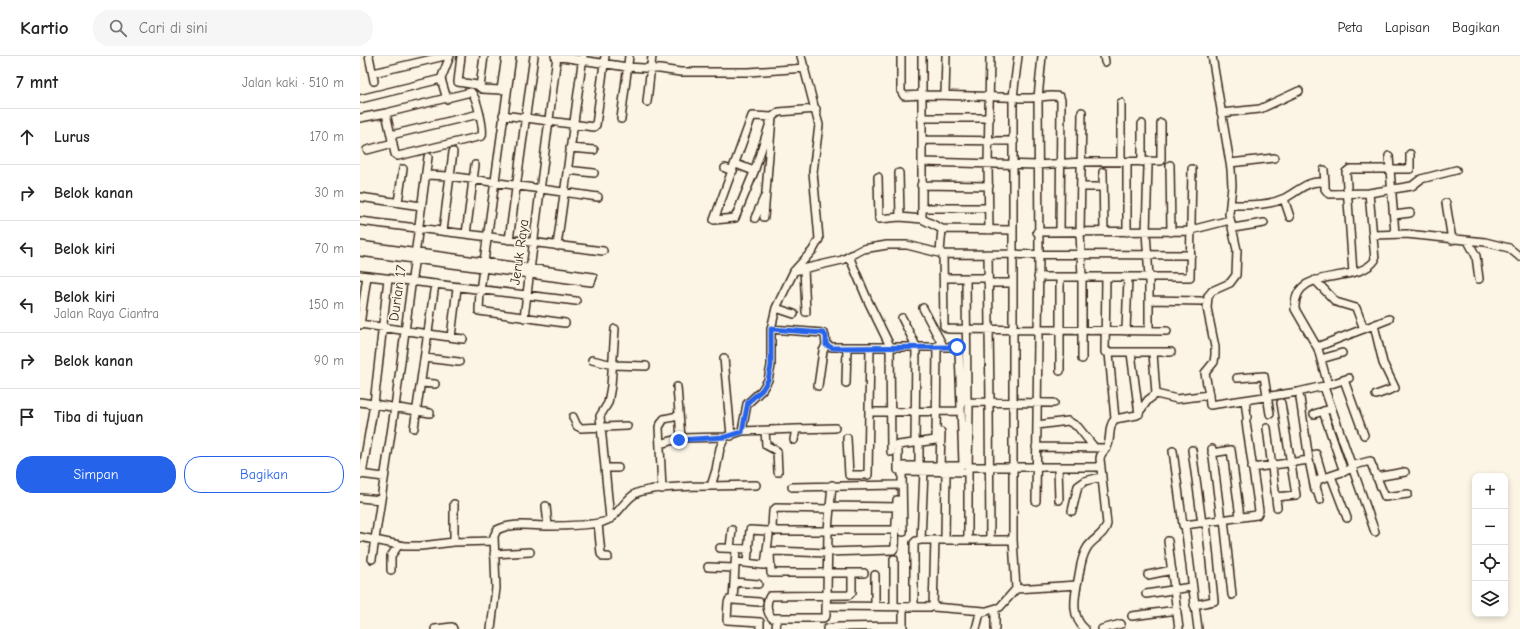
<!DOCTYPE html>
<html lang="id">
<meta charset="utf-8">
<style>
:root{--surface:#fff;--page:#f6f6f6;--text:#222;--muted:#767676;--line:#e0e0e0;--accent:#2563eb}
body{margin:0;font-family:"Comic Neue",sans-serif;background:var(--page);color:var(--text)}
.controls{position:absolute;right:12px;bottom:12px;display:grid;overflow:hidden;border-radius:8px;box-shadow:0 2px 6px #0003}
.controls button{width:36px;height:36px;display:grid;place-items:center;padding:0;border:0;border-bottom:1px solid var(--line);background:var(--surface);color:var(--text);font:20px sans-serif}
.stop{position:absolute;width:12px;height:12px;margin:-9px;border:3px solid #2563eb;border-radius:50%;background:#fff}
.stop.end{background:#2563eb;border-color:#fff;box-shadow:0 1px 4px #0008}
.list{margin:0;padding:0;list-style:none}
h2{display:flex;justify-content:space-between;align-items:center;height:52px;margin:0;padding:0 16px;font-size:17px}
h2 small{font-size:13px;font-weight:400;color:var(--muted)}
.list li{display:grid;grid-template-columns:26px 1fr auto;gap:12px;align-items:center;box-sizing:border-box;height:56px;padding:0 16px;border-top:1px solid var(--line)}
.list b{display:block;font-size:15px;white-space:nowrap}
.list p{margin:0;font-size:13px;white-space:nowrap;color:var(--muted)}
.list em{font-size:13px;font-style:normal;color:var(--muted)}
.actions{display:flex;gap:8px;padding:12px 16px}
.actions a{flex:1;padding:9px 0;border:1px solid var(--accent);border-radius:16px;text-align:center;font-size:14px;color:var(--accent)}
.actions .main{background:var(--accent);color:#fff}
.icon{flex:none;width:22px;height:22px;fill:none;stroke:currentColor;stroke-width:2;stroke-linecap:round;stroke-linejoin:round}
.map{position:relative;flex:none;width:1160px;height:573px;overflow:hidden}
header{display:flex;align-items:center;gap:24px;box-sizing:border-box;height:56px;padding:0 20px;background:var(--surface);border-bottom:1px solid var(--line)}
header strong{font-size:19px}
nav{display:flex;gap:22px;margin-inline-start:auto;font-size:14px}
.search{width:280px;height:36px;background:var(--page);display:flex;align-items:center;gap:10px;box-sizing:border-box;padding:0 14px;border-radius:16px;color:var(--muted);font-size:15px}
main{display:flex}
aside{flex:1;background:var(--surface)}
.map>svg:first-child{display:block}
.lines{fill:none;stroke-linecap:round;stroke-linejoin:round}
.minor-casing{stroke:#3b2a1e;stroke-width:10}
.minor{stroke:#fcf5e5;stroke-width:7}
.route{stroke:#2563eb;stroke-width:5}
.labels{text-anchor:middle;stroke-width:3;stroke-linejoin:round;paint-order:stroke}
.street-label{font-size:14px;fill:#3b2a1e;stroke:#fcf5e5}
</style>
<header>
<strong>Kartio</strong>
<div class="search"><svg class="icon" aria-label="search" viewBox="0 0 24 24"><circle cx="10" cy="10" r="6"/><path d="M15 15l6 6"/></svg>Cari di sini</div>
<nav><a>Peta</a><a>Lapisan</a><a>Bagikan</a></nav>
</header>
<main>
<aside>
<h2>7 mnt<small>Jalan kaki · 510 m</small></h2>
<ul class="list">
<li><svg class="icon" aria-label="ahead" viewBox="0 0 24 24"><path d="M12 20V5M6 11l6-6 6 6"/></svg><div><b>Lurus</b></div><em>170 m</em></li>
<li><svg class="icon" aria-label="right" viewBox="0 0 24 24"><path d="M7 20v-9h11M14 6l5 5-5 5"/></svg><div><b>Belok kanan</b></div><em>30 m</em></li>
<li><svg class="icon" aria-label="left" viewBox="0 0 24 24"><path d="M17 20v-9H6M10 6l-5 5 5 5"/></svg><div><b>Belok kiri</b></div><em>70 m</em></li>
<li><svg class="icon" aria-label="left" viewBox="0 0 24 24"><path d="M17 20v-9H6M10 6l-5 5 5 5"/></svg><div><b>Belok kiri</b><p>Jalan Raya Ciantra</p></div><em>150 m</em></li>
<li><svg class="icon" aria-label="right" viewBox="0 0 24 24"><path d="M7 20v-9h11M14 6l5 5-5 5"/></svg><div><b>Belok kanan</b></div><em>90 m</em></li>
<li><svg class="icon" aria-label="arrive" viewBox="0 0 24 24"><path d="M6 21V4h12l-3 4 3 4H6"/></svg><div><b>Tiba di tujuan</b></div></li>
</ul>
<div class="actions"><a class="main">Simpan</a><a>Bagikan</a></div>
</aside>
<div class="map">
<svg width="1160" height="573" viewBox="0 0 1160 573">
<rect width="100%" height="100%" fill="#fcf5e5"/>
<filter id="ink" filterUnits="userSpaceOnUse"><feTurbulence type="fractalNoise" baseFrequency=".025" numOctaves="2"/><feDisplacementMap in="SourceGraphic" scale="8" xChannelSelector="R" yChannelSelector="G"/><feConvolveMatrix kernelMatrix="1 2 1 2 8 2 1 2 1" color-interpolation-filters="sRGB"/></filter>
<g filter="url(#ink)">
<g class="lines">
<defs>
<path id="minor" d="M9 0 14 25
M101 0 98 26 117 29 122 33 141 34 146 0
M152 0 120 235 119 255 205 267
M195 0 267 11 300 13 320 16H389L445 12
M541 0V35L544 40 562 39V0
M744 0 745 6
M13 17 85 0
M120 31 124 0
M111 36C117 41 124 73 122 80L38 100 35 98 26 57Z
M585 39 586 0
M0 43 81 23
M87 43 81 23 90 0
M287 46 292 0
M761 47V106
M722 56 720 176 722 221V303
M861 57 900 53 939 35
M143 59 234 71 236 69 245 0
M392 60 412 61 394 116 375 162 354 164Z
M0 62 26 57
M561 62H630
M261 63 269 0
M782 68V106
M31 79 119 58
M562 84 654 85
M210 92 234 94
M7 94 33 87
M1029 100 1035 178
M562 106 677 109 722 106 801 105V67
M870 107 914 102
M376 108 394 115
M810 109 811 176
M788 110 786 176 789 221V275
M365 112 373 115
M207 114 234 117
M964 114 965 127
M743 116 744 176
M539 117 540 161
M66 119 89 120 238 141
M518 121 519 163 540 161 562 163 582 173 653 174
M561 129 629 130
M722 131H743
M1009 137 1015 204C997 230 933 208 935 253L957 291 1029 263
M0 141 61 150
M924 143 930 161
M38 146 43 113
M1086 147 1092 184
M870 149C888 149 908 150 925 142 937 136 950 122 965 127V133L969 138 1009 137 1052 130 1061 123 1096 114
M562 152H628
M1034 159 1050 157
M404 161 412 61 419 56 456 53
M395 162 404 142
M562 163V39C598 39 633 41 669 42 679 42 691 38 700 41L701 44 700 176
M0 165 243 195
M873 172 904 167
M629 174 628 108 630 0
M831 174 870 164
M83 175 93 96
M677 176 831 175
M767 176V108
M106 178 115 109
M1013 179 1046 178 1125 186 1149 192 1160 201
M149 184 174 0
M1108 185 1116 200 1119 223
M0 189 233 221 231 226 0 196
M197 190 223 0
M580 196 582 173
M583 198 584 270 588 273 807 275
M628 198 630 346
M489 200 508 245 530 290 531 396
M444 213 446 256
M434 215 482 204 503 193 527 189H547L583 198 831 199
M993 217 986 116 990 113H1050V98
M0 219 216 245
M678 221H830L832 113
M700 221V315
M746 221 745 296H811
M584 222H628
M606 223 607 346 694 347
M955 224 976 246 996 252 1004 273
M628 227H653
M790 244 841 245
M416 252 434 258
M563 252 583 290
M164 262 197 0
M542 262 556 290 555 387
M0 268 103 283
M0 269 7 220
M1014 269 1023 307 1035 332 1016 339
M411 273 463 277 465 280 466 289 472 291H510
M766 275 768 221
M91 281 97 232
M771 297 779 358
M65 302 99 306
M364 302 371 380
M961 303 982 297
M232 304 253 309 286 310
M877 322 904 320 910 358
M984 324 1004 379
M61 327 75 328
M486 327 487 291
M968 329 989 322
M458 330 463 295 466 289
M317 331 321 382 365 381
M964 331 1015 476
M796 338 817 343 849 339 845 317 854 306 855 299V291L847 252 848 240 852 235 870 227 876 219 877 194 869 158 872 130 871 113 852 0
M849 339 850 349 938 336 968 329 958 293
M940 342 949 404
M885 344 887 361
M0 346 70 357
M629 348 630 483
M963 355 984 416
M509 356 601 355
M954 358 967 354
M213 361 217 370 221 372 267 370
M755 363 777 359 788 344 796 338 793 297
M677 369 708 365 718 371 734 391
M54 372 75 228
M907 372 917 451
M436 373 475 372
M382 375 436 373 434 384
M405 375 406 389 417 395 418 416
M487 382 489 419H508L510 291H597L599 294 603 408 600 410H538
M300 388 321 382
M531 390 576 384 577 290
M676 391 747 392
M852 393 861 464
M832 394 842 467
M538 395V414
M813 395 823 469H825
M852 397 871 394 880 461
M956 398 963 422
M559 410V387
M580 410 581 376
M991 410 1010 405 1025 441 1048 438
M608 411H741
M245 412H258
M698 412 699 444
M892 412 949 404 955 434
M564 415 561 484H653
M0 418 24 421
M2 418 14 348 28 223
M971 420 987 462
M1016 421 1045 416
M472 429 468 474 467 538C466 545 466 553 466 560L463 562H412C406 556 406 546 410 540L489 539 492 536V517
M351 430 396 429
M432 431 538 429
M302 433 299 371 304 363 318 360
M916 441 936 439 921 347
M0 442 21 444
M960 444 956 431 958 424 988 414
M676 445 679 199 678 42 682 0
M186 450 188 470
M470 450 540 451
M712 455 718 430 725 425 741 421
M250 463 240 360 248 347 251 330 255 273
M864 463 872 539
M238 467 241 498 244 501H248
M468 474H535
M468 475H415L412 471 413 455 416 452 470 453
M543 476 542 418 544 415 608 416 609 351
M0 481 44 490H61L94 486 134 485
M585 483 586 416
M608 483V416
M808 485 819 573
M94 486V448
M360 492 389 493
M370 492 372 474
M376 493 373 544H369L368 547 367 564 400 566V573
M468 496 533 494 535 491 537 444
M468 497 413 495 410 498 411 517H504
M134 498 170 496
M12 503 35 351 68 101
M534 503V550
M376 506 403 509H405L409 479 408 475 390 474 387 507
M348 511 375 512
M31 514V500L38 490
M788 519 812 514
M374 526 398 528
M717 529C714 545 712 562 725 573
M656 533 653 484V41L658 0
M656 533 717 529C720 517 720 503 727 492 732 483 745 479 747 468L740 403C740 396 746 395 748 389 751 380 748 370 755 363L749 297
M786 538 831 531
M373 544 399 546
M515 549V519
M834 549 854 545 846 466
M466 550 573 551 624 555
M554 551V487L556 485 561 484
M573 551 575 484
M635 554V573
M772 560 817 554
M75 573 92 571 93 573
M131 573 136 532 134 480 137 474C152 466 172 470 188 470 206 470 226 470 243 466 257 462 263 445 275 438 286 431 336 430 351 430L356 414 360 392 365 381 382 375 387 348 402 334 408 324 411 310V273L416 252 434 215 453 194 459 183 453 116 459 69 441 0
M416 573 417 562
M467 573 479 571 543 570V551
M616 573 620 557 640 551 656 533
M742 573 761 568
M838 573 825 469 897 459 899 455 886 366"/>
</defs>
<use href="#minor" class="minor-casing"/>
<use href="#minor" class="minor"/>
</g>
</g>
<g class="lines" filter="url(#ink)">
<path class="route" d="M319 384 365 381 382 376 388 346 402 334 408 324 411 310V273L463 277 466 280V289L473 292 597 291"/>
</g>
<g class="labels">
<g class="street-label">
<text transform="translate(159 196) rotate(-82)" y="5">Jeruk Raya</text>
<text transform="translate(37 237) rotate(-82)" y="5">Durian 17</text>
</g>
</g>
</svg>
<div class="controls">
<button>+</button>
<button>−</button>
<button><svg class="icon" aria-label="locate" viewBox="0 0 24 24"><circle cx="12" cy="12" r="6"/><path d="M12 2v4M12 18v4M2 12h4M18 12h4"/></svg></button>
<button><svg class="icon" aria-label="layers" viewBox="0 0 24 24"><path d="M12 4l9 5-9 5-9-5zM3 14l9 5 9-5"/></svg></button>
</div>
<div class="stop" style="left:597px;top:291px"></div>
<div class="stop end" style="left:319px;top:384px"></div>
</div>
</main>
